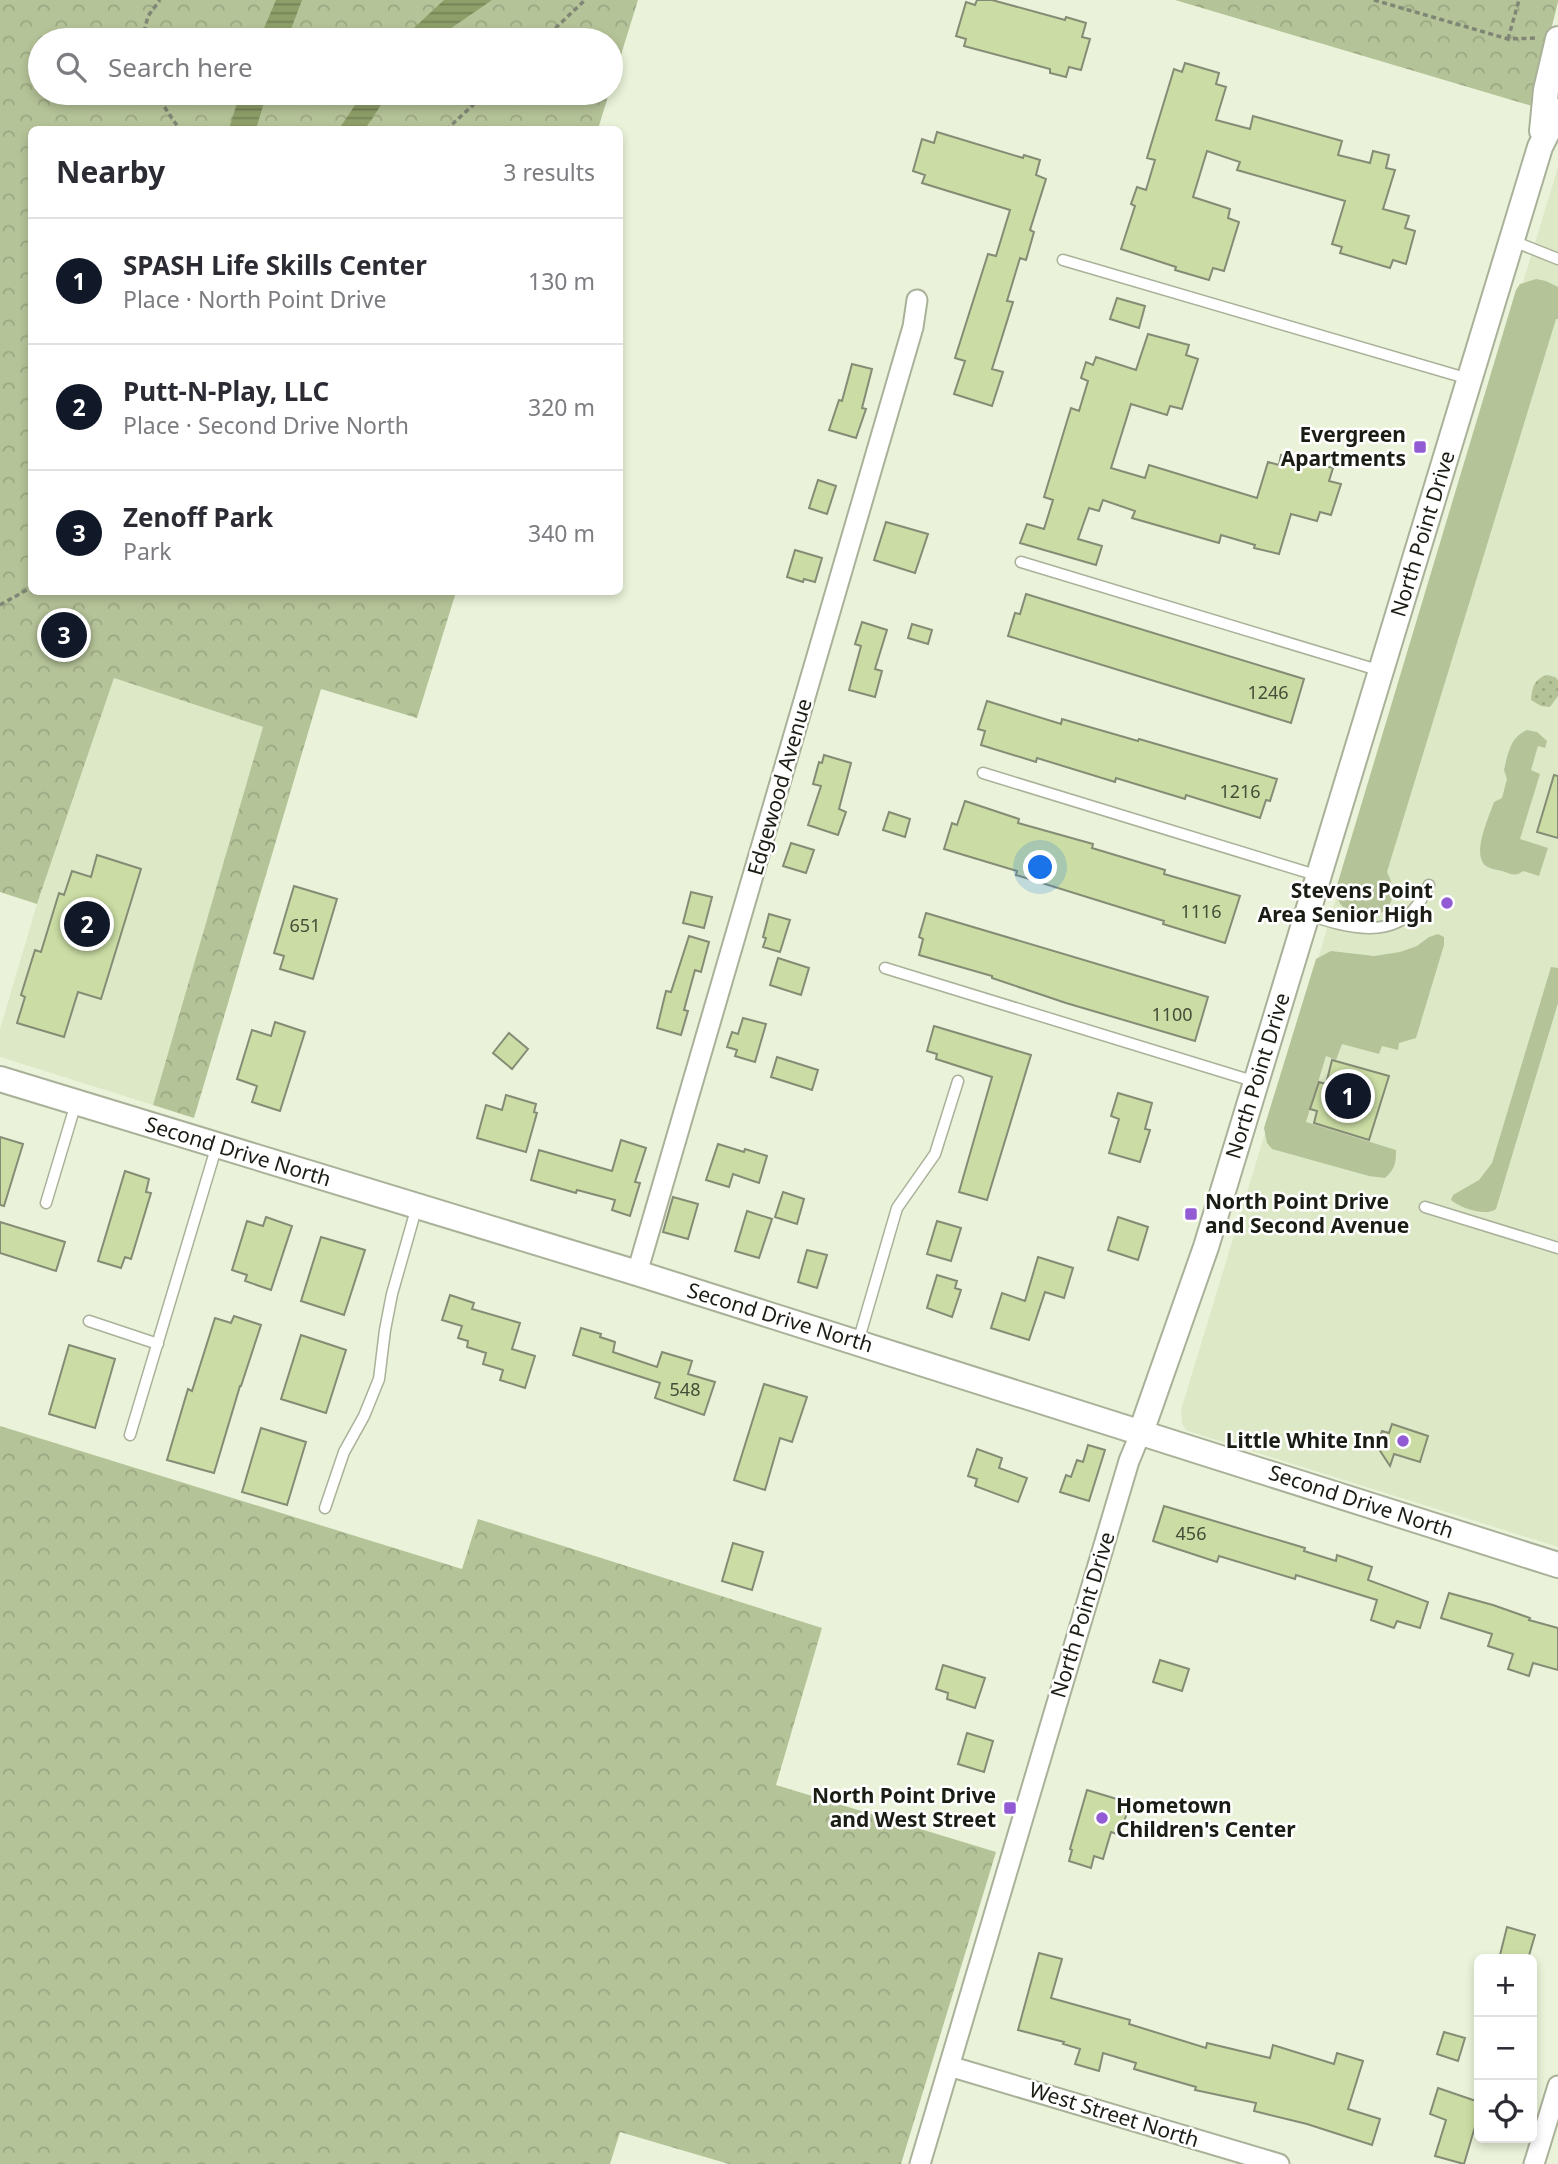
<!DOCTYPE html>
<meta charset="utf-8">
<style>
:root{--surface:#fff;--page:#f2f2f3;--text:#2b2b33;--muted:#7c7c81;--line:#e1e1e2;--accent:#111827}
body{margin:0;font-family:"Noto Sans",sans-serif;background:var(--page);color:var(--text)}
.controls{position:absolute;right:21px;bottom:21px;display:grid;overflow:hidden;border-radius:10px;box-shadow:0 4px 10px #0003}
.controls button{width:63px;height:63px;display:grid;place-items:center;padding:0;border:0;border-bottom:2px solid var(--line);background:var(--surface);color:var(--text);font:35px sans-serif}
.you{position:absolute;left:1041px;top:868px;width:24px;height:24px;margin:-18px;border:5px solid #fff;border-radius:50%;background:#1a73e8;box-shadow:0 0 0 10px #1a73e833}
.badge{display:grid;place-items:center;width:46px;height:46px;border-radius:50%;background:var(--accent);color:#fff;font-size:23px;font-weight:700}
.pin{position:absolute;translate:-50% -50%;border:4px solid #fff;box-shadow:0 2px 7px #0006}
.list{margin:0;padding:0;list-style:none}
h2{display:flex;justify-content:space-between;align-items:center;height:91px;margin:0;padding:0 28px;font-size:30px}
h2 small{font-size:23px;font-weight:400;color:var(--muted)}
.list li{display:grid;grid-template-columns:46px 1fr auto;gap:21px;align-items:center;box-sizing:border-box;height:126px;padding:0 28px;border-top:2px solid var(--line)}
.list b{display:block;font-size:26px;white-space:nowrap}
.list p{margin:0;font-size:23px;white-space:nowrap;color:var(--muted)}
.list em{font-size:23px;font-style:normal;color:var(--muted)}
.icon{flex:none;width:38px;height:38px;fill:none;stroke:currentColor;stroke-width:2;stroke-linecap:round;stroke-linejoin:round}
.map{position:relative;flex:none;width:1558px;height:2164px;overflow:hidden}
.search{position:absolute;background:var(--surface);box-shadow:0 4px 10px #0003;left:28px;top:28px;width:595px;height:77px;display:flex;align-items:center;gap:18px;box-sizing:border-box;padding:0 24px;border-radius:38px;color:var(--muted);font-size:26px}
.panel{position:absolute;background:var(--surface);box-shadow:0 4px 10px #0003;left:28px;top:126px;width:595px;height:469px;border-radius:10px}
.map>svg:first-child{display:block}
.built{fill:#dde8c7}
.grass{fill:#b5c398}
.forest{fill:url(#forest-crowns)}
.garden{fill:url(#garden-dots)}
.water{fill:url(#water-rules)}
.building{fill:#cbdda4;stroke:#858c75;stroke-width:2}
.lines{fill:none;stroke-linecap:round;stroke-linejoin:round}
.service-casing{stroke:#a9b199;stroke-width:13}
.minor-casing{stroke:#a9b199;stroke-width:23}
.tertiary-casing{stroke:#a9b199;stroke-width:28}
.path{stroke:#808675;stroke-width:3.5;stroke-dasharray:5 3.5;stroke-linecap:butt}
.service{stroke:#fff;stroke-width:10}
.minor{stroke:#fff;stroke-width:19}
.tertiary{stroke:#fff;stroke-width:24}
.poi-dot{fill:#925bd4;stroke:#fff;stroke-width:2.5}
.labels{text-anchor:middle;stroke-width:5;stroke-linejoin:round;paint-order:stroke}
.number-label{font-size:18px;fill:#464d38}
.poi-label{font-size:21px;font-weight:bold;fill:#1a1d14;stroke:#fff;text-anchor:end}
.street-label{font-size:21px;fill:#1a1d14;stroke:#fff}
</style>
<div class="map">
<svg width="1558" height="2164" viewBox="0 0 1558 2164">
<defs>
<pattern id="forest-crowns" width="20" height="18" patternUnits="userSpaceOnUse" patternTransform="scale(1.75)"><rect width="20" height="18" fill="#b5c398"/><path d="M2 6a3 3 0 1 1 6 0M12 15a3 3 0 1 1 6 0" fill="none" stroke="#9ba782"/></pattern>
<pattern id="garden-dots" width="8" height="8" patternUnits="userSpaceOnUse" patternTransform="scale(1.75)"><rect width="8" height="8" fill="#b5c398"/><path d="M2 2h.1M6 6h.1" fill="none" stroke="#9ba782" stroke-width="1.8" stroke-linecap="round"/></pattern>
<pattern id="water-rules" width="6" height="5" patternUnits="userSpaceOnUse" patternTransform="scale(1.75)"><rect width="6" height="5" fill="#8f9f69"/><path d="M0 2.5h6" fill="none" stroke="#748155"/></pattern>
</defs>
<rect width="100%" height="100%" fill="#eaf3d9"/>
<path class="built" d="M1558 167V1547L1197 1434 1186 1430 1182 1424 1181 1410Z
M114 678 264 727 153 1105 0 1057V1029L37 904Z"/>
<path class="grass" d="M1536 279 1546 281 1558 287V319H1556L1387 872C1408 912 1366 928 1343 907 1339 903 1337 897 1335 892L1516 290 1520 284Z
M1527 730 1537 732 1547 741 1545 748 1538 746 1531 770 1540 774 1520 839 1548 848 1539 876 1523 871C1516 877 1511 874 1502 871 1497 870 1491 869 1486 866 1471 855 1489 817 1494 802L1502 798 1507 779 1504 770C1508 754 1510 737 1527 730Z
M1438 934 1444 937V945L1416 1038 1399 1043 1398 1050 1382 1046 1379 1054 1342 1044 1336 1060 1326 1056 1306 1122 1396 1150C1396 1163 1395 1169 1385 1178L1369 1176 1272 1149 1267 1143 1264 1128 1316 959 1331 951 1374 956 1400 952 1417 946 1429 937Z
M1551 967 1558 968V1003L1496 1209C1485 1217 1461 1208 1451 1200L1453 1195 1479 1180 1492 1163Z"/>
<path class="forest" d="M0 0H638L611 87V40H40V93H609L598 129 32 130V592H456L417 718 321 689 194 1118 153 1105 263 727 114 678 37 904 0 892Z
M1175 0H1558V2L1532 106Z
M0 1426 462 1569 478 1519 822 1628 776 1785 996 1852 901 2164H729L620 2132 610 2164H0Z"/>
<path class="garden" d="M1547 675 1555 677 1558 680V696L1550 707 1541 706 1531 700C1532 688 1534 679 1547 675Z"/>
<path class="water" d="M276 0H302L287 40H259Z
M444 0H492L434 40H401Z
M240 93H267L256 129H229Z
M363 93H389L365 129H339Z"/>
<path class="building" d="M977 0H992L1065 20 1066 17 1086 23 1082 37 1090 39 1081 70 1069 67 1066 77 1050 73V69L964 46 966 39 956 36 966 2 975 5Z
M1185 63 1219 73 1216 84 1226 87 1216 120 1250 129 1253 116 1342 141 1338 155 1370 163 1373 151 1389 155 1386 168 1395 170 1383 209 1409 216 1405 228 1415 231 1406 264 1393 260 1390 268 1340 253 1342 247 1332 244 1345 201 1237 170 1240 162 1207 151 1193 197 1230 209 1228 218 1239 222 1224 271 1213 268 1209 280 1175 270 1176 267 1121 249 1135 206 1131 204 1137 187 1146 190 1155 160 1147 158 1174 69 1182 72Z
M937 132 1023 158 1024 155 1040 160 1036 175 1046 179 1030 230 1034 232 1026 260 1020 258 1007 301 1013 302 992 369 1003 372 992 406 954 394 965 361 955 358 988 254 996 256 1010 210 922 183 925 175 913 171 922 139 934 143Z
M1117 298 1145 306 1139 328 1110 319Z
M1148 334 1189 345 1186 355 1198 359 1182 409 1170 406 1167 415 1131 404 1111 468 1145 478 1149 465 1257 498 1268 462 1279 465 1281 455 1333 468 1329 481 1341 484 1331 515 1320 512 1317 521 1291 514 1279 554 1254 548 1255 545 1221 535 1219 543 1132 518 1135 511 1103 500 1099 511 1089 508 1078 539 1102 546 1096 565 1020 543 1027 524 1044 529 1053 500 1044 497 1071 408 1079 411 1088 381 1081 378 1086 362 1093 365 1096 357 1136 370Z
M852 364 872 369 862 408 866 409 856 438 829 430 839 400 842 401Z
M818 480 836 486 827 514 809 508Z
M886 522 928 534 915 573 874 560Z
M795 550 822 558 815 582 804 579 803 582 787 577Z
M1026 594 1304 679 1291 723 1008 636 1015 613 1020 614Z
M862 622 887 630 875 669 882 671 875 697 849 690 861 646 855 644Z
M912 624 932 630 928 644 908 638Z
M987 701 1061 724 1062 719 1138 741 1139 739 1277 779 1270 801 1266 800 1260 818 1186 795 1185 799 1116 778 1115 782 1037 758 1036 762 981 745 985 731 978 729Z
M824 755 851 763 839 809 846 812 838 835 808 825 821 786 813 784 819 762 822 763Z
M1554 775 1558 776V838L1537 832Z
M965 801 1019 819 1018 823 1093 844 1092 848 1165 870 1164 874 1240 896 1225 943 1163 924 1164 921 1016 875 1017 871 944 849 952 823 957 825Z
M889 812 910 819 905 837 883 830Z
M791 843 814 850 806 873 783 866Z
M97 855 141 869 101 999 78 992 64 1037 17 1023 25 997 21 995 35 950 41 952 59 893 64 895 72 871 91 877Z
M294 886 337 899 313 979 280 969 284 956 274 953Z
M691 892 712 897 704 928 683 923Z
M926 913 1208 997 1195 1041 1066 1003 992 978V976L919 955 923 939 919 937Z
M769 914 790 920 780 952 763 947 766 938 763 937Z
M689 936 709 942 701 972 695 970 684 1010 688 1011 681 1035 657 1028 666 991 671 992Z
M778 958 809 968 801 995 770 985Z
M743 1018 766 1024 755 1062 735 1056 737 1050 727 1047 732 1032 738 1034Z
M275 1022 305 1032 280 1111 252 1102 257 1086 237 1079 252 1030 271 1036Z
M934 1026 1031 1055 987 1200 959 1192 992 1077 936 1059 937 1054 927 1051Z
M509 1033 528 1049 512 1069 493 1053Z
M777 1057 818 1070 812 1090 771 1077Z
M1332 1060 1389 1076 1369 1140 1314 1123 1317 1111 1310 1109 1319 1082 1326 1084Z
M1118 1093 1152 1103 1145 1129 1150 1130 1140 1162 1109 1153 1119 1119 1111 1116Z
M506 1095 536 1104 534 1112 537 1113 526 1152 477 1138 486 1105 502 1110Z
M0 1137 23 1144 4 1206 0 1205Z
M621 1140 646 1148 635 1182 640 1183 630 1216 612 1210 615 1200 577 1190 576 1193 531 1180 539 1150 612 1171Z
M718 1144 744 1152 745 1149 767 1156 759 1183 733 1174 729 1187 706 1180Z
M125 1171 149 1179 146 1192 151 1193 131 1259 125 1257 121 1268 98 1261Z
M783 1192 804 1199 797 1224 775 1217Z
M673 1197 698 1204 688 1239 663 1232Z
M747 1211 772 1219 759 1258 735 1251Z
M266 1217 292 1226 271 1290 245 1281 247 1275 232 1270 247 1221 263 1226Z
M1118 1217 1148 1227 1138 1260 1108 1250Z
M937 1221 961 1228 951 1261 927 1254Z
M0 1222 65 1242 56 1271 0 1253Z
M321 1237 365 1250 344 1315 301 1301Z
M807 1250 827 1255 817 1288 798 1282Z
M1038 1257 1073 1268 1064 1298 1045 1292 1029 1340 991 1328 1002 1293 1025 1301Z
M937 1275 957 1281 955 1288 961 1290 952 1317 927 1308Z
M450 1295 474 1303 472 1309 520 1323 512 1349 535 1356 525 1388 500 1380 503 1370 483 1364 486 1353 467 1347 468 1341 458 1338 462 1326 442 1320Z
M234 1316 261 1325 241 1386H240L214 1473 167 1460 188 1389 192 1391 215 1318 231 1323Z
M581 1328 601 1334 600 1337 615 1342 613 1352 657 1367 662 1352 692 1361 688 1374 715 1382 704 1415 655 1398 660 1383 573 1355Z
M301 1335 346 1350 326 1413 281 1399Z
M69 1345 115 1359 95 1428 49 1414Z
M764 1384 807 1397 792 1442 780 1438 765 1490 734 1480Z
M1392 1424 1428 1436 1420 1462 1394 1454 1390 1466 1377 1446 1382 1431 1389 1433Z
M261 1428 306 1442 287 1505 242 1492Z
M1088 1445 1105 1450 1089 1501 1060 1492 1066 1475 1071 1477 1077 1460 1083 1462Z
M977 1449 1002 1458 999 1468 1027 1478 1018 1502 975 1486 977 1479 968 1476Z
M1164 1506 1305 1548 1304 1551 1336 1561 1337 1555 1372 1567 1368 1580 1428 1602 1420 1628 1397 1621 1394 1628 1371 1620 1377 1600 1296 1575 1295 1579 1219 1556 1217 1562 1153 1541Z
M733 1543 763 1552 752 1590 722 1581Z
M1449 1593 1493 1605 1530 1618 1529 1620 1558 1628V1670L1533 1663 1529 1676 1508 1669 1513 1654 1488 1646 1492 1634 1441 1618Z
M1160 1660 1189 1669 1182 1691 1153 1682Z
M943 1665 985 1678 975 1708 947 1699 948 1693 936 1689Z
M967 1733 993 1741 984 1772 958 1764Z
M1087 1790 1130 1803 1120 1835 1111 1832 1103 1859 1094 1856 1091 1868 1069 1861 1072 1850 1070 1849Z
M1507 1927 1535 1935 1528 1959H1499Z
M1039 1953 1062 1959 1051 1998 1130 2020 1129 2024 1206 2048 1207 2043 1270 2058 1273 2045 1334 2064 1337 2053 1363 2061 1348 2109 1380 2119 1372 2145 1307 2124 1254 2111 1256 2103 1195 2090 1196 2087 1134 2069 1136 2063 1103 2053 1099 2071 1075 2064 1080 2049 1063 2044 1064 2042 1018 2030Z
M1444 2032 1465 2038 1458 2061 1437 2054Z
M1438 2088 1479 2102V2113L1464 2164 1435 2156 1446 2120 1430 2114Z"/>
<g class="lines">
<defs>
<path id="service" d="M1513 241 1558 259
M1063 260 1469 379
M1021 562 1381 671
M983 773 1319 876
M1308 915C1344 926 1392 942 1418 904 1423 898 1426 891 1429 885
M885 968 1256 1082
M46 1203 76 1103
M1425 1207 1558 1248
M89 1321 158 1344
M858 1342 897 1208 935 1154 958 1081
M130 1435 217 1145
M325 1508 344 1452 364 1416 379 1379 385 1330 392 1294 417 1206"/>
<path id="minor" d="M637 1273 913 327 917 300
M949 2066 1279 2164
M920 2164 1129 1461 1141 1432
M1534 2164 1558 2086"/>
<path id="tertiary" d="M1542 131 1546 90 1558 39
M0 1079 637 1273 1558 1565
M1141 1432 1206 1247 1540 147 1558 111"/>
</defs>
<use href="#service" class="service-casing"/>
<use href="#minor" class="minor-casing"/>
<use href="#tertiary" class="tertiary-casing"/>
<path class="path" d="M1374 0 1508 39 1537 38
M1508 39 1519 0
M142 40 148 16 160 0
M543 40 585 0
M155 93 180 130
M446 130 486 93
M0 605 32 587"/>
<use href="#service" class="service"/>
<use href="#minor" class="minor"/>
<use href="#tertiary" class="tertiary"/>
</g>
<g class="poi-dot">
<rect x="1413" y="440" width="14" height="14" rx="3.5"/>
<circle cx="1447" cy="903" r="7"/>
<rect x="1184" y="1207" width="14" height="14" rx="3.5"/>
<circle cx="1403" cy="1441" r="7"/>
<rect x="1003" y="1801" width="14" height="14" rx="3.5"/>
<circle cx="1102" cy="1818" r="7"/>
</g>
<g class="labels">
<g class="number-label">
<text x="1268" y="699">1246</text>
<text x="1240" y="798">1216</text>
<text x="1201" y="918">1116</text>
<text x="305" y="932">651</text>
<text x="1172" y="1021">1100</text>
<text x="685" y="1396">548</text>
<text x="1191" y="1540">456</text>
</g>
<g class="poi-label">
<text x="1406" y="442">Evergreen<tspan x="1406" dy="24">Apartments</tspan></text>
<text x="1433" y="898">Stevens Point<tspan x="1433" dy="24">Area Senior High</tspan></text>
<text x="1205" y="1209" text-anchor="start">North Point Drive<tspan x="1205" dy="24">and Second Avenue</tspan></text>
<text x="1389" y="1448">Little White Inn</text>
<text x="996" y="1803">North Point Drive<tspan x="996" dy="24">and West Street</tspan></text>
<text x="1116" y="1813" text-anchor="start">Hometown<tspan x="1116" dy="24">Children's Center</tspan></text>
</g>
<g class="street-label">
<text transform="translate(1423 534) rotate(-73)" y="7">North Point Drive</text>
<text transform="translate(780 787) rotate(-74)" y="7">Edgewood Avenue</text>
<text transform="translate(1258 1076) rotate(-73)" y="7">North Point Drive</text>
<text transform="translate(238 1152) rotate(17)" y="7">Second Drive North</text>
<text transform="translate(780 1318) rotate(17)" y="7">Second Drive North</text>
<text transform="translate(1361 1502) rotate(18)" y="7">Second Drive North</text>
<text transform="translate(1083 1615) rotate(-73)" y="7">North Point Drive</text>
<text transform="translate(1114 2115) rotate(17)" y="7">West Street North</text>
</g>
</g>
</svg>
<div class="controls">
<button>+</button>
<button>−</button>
<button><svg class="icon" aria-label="locate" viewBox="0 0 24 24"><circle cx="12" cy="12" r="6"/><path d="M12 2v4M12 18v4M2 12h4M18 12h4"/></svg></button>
</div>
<div class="you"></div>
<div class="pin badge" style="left:1348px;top:1096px">1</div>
<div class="pin badge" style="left:87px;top:924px">2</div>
<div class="pin badge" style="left:64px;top:635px">3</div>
<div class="search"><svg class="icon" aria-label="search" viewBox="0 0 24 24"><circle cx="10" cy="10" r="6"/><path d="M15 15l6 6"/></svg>Search here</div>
<section class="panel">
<h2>Nearby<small>3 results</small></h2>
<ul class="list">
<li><span class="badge">1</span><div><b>SPASH Life Skills Center</b><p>Place · North Point Drive</p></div><em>130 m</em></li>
<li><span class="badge">2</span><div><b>Putt-N-Play, LLC</b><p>Place · Second Drive North</p></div><em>320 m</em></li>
<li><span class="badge">3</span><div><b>Zenoff Park</b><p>Park</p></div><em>340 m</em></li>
</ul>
</section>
</div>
